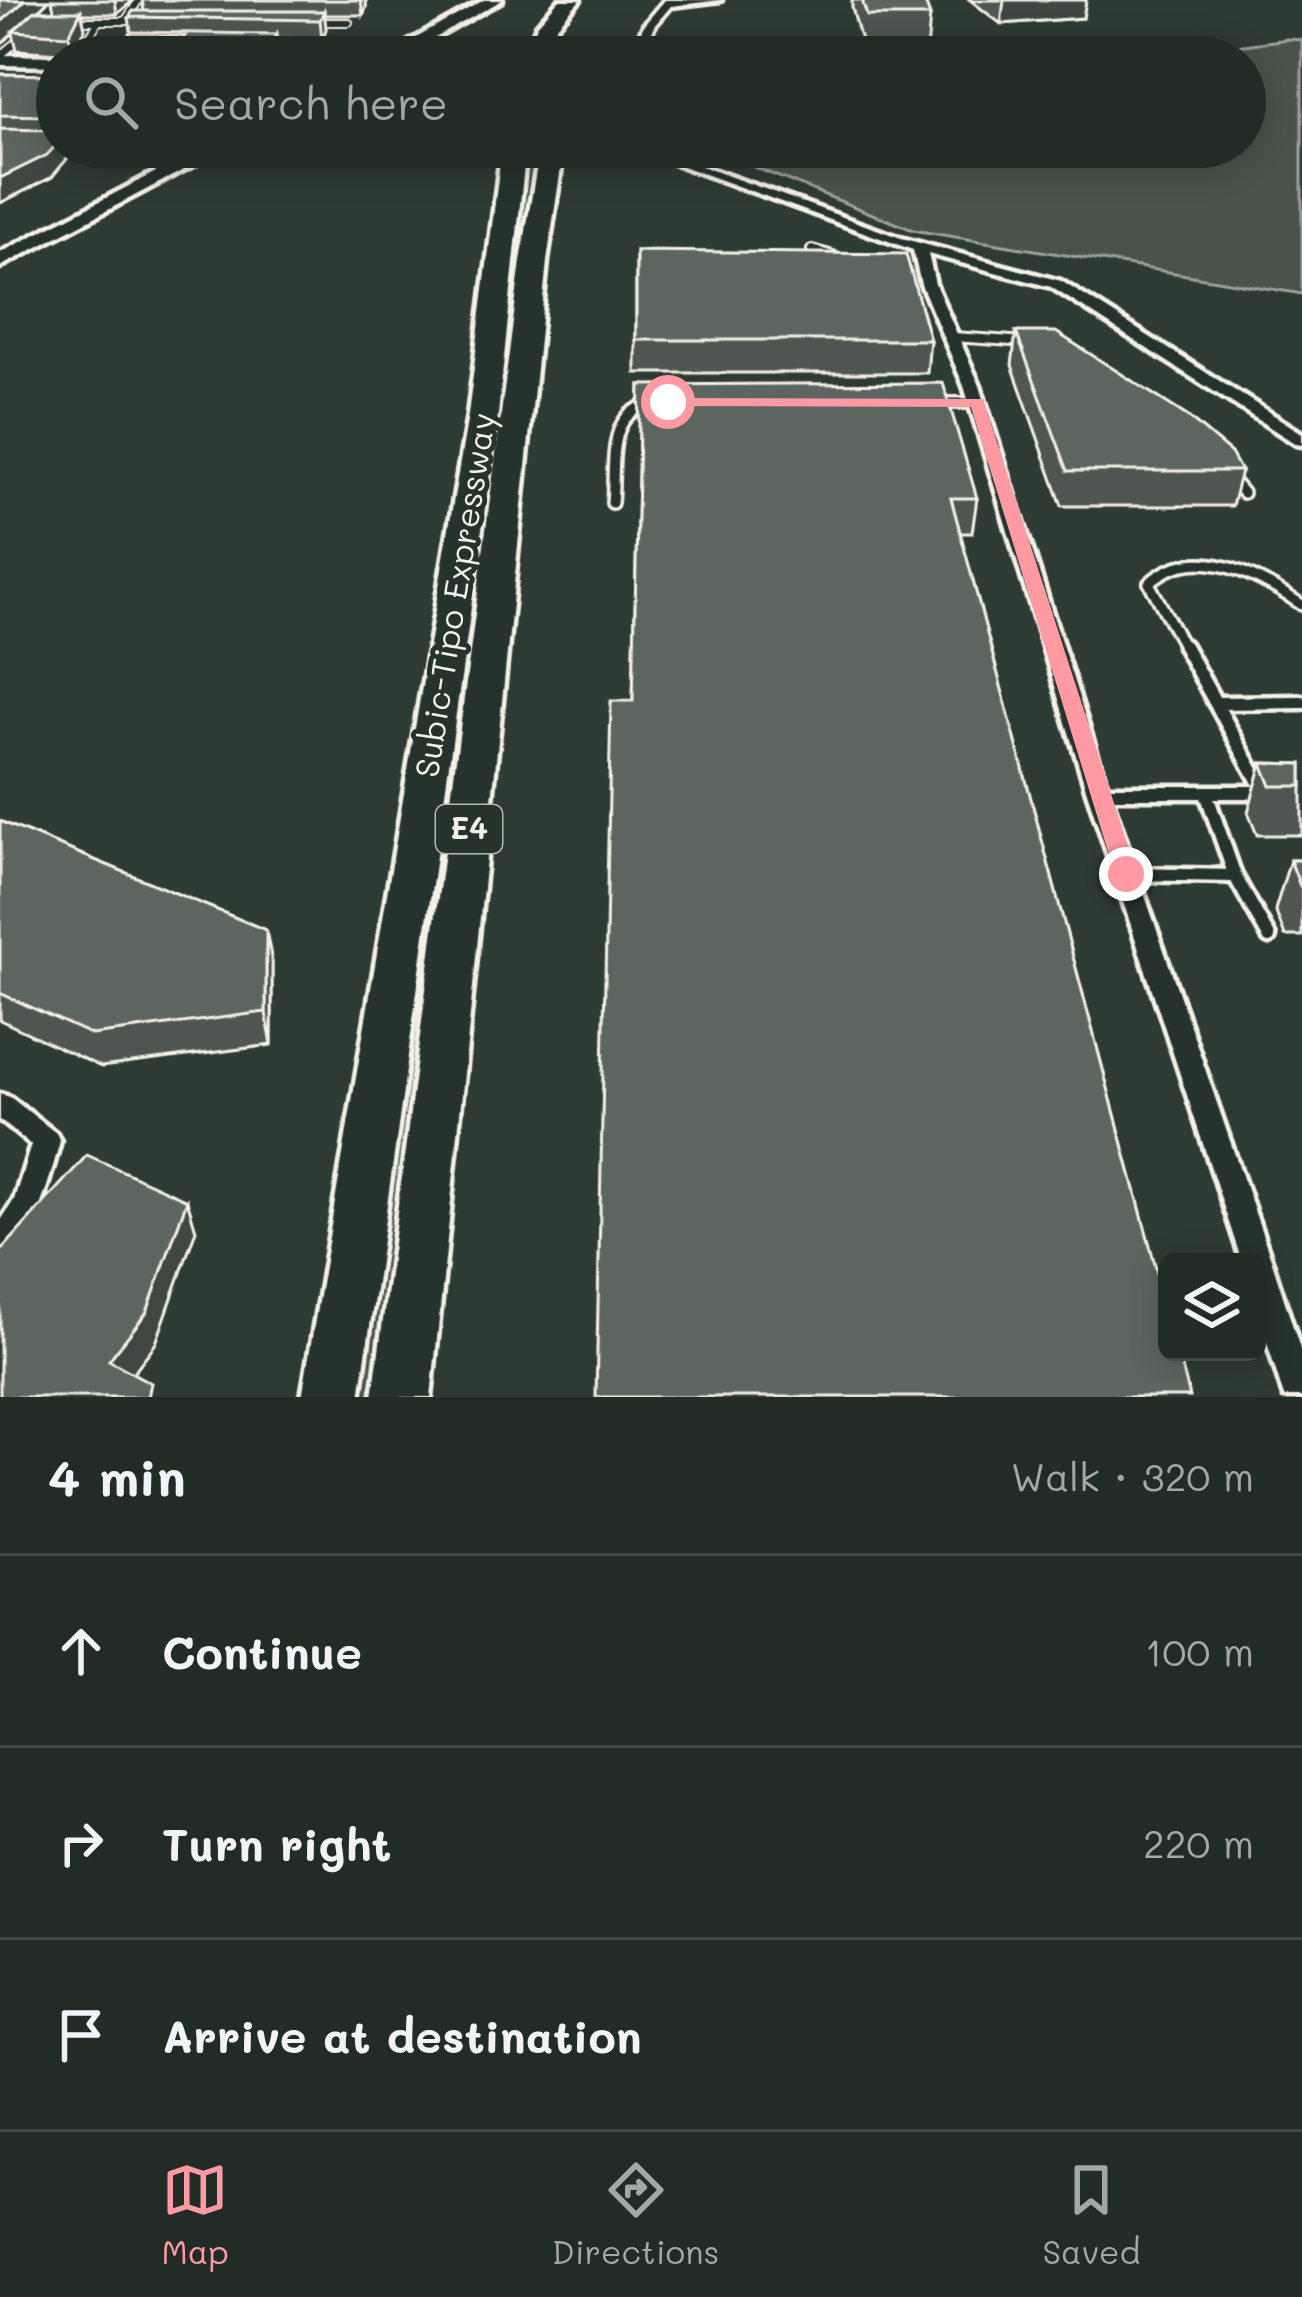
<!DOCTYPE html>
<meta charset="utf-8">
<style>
:root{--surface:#222c27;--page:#2a342f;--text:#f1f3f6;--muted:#a2a7a7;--line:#3f4844;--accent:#ff9aa2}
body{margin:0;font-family:Mali,sans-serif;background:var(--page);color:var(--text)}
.controls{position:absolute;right:36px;bottom:36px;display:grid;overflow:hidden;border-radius:18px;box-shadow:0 6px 30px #0003}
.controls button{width:108px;height:108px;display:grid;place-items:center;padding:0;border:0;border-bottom:3px solid var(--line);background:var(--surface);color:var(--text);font:60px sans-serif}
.stop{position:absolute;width:36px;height:36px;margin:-27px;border:9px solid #ff9aa2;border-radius:50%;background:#fff}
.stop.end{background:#ff9aa2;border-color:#fff;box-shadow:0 3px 12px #0008}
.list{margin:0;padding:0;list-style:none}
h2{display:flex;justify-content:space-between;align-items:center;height:156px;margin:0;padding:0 48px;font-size:51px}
h2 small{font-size:39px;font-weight:400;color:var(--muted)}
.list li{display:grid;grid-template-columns:78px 1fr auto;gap:36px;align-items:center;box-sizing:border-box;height:192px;padding:0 48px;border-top:3px solid var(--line)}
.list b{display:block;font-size:45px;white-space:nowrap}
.list em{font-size:39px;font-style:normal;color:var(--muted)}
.icon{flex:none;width:66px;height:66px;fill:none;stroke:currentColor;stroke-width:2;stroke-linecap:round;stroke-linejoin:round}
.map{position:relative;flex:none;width:1302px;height:1397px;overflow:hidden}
.search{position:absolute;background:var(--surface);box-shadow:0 6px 30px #0003;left:36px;right:36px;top:36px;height:132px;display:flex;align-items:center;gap:30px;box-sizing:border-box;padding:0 42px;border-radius:66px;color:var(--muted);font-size:45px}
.sheet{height:732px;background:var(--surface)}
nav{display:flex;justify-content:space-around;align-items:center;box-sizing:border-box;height:168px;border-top:3px solid var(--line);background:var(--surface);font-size:33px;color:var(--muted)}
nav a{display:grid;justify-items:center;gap:6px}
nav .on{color:var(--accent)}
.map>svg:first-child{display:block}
.green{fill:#48524c;stroke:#9ea29a;stroke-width:3}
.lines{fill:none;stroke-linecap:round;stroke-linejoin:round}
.lane-far3-casing{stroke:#f4f1e8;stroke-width:10}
.lane-far2-casing{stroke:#f4f1e8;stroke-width:14}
.lane-far1-casing{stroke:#f4f1e8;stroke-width:16}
.lane-casing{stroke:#f4f1e8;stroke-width:21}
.street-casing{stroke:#f4f1e8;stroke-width:9}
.secondary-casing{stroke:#f4f1e8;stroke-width:9}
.highway-casing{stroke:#f4f1e8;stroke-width:9}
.lane-far3{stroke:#26332d;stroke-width:6}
.lane-far2{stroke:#26332d;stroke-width:8}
.lane-far1{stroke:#26332d;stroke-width:9}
.lane{stroke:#26332d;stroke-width:12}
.street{fill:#26332d;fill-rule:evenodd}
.secondary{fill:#26332d;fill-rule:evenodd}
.highway{fill:#26332d;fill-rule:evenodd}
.wall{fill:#4f5751;stroke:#f4f1e8;stroke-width:3}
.shaded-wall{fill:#404742;stroke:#f4f1e8;stroke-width:3}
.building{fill:#5c655e;stroke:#f4f1e8;stroke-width:3}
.route{fill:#ff9aa2}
.labels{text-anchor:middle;stroke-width:10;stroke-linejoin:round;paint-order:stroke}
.shield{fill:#26332d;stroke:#b6b8b0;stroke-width:3}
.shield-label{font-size:30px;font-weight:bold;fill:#f4f1e8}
.street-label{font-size:33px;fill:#f4f1e8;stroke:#26332d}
</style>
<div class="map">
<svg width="1302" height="1397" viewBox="0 0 1302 1397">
<rect width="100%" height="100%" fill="#2e3b34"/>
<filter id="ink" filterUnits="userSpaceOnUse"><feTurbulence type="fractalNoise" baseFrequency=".00833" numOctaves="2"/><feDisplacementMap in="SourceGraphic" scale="24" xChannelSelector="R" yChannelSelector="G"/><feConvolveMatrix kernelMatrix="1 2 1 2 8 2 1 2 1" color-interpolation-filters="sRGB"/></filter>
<g filter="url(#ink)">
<path class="green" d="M1287 39 1302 40V294L913 230 703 147H1245V57H1157Z
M525 147H537L377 1397H355L502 354Z"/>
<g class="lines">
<defs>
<path id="lane-far3" d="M71 21H142
M99 21 85 43 140 45
M125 21 139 0
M311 22H349
M0 56 25 35"/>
<path id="lane-far2" d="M812 250 833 256
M953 337 1027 342"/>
<path id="lane-far1" d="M935 403H977
M1227 474 1243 493
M612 503C616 463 605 411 653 404
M1185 649 1149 583C1196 540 1259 576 1302 605"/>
<path id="lane" d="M1184 646 1263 789
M1219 703 1302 702
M1098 792H1263
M1206 793 1235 876 1269 937
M1126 874 1235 876"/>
<path id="street" d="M721 0 671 6 654 26 642 57H630L644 25 665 0Z
M630 147H648L901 238 1061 281 1302 433V445L1296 444 1051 287 928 254 935 284 980 386 1109 792 1272 1262 1302 1355V1397H1284L1257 1310V1262H1242L1087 792 964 386 921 284 913 250Z
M0 1094 10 1097 56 1133 60 1141C51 1173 34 1248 0 1260V1222L14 1200 31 1145 0 1120Z"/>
<path id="secondary" d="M484 0H502L402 57H382Z
M0 55 57 56 60 57 57 66 0 65Z
M204 147H227L0 267V253Z"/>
<path id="highway" d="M559 0H580L556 27 544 57H524L537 25Z
M502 147H526L498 415 360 1397H302L468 415Z
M540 147H564L547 261 431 1397H373L521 261Z"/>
</defs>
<use href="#lane-far3" class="lane-far3-casing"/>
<use href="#lane-far2" class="lane-far2-casing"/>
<use href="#lane-far1" class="lane-far1-casing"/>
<use href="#lane" class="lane-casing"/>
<use href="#street" class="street-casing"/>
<use href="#secondary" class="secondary-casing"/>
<use href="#highway" class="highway-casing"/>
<use href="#lane-far3" class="lane-far3"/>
<use href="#lane-far2" class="lane-far2"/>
<use href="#lane-far1" class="lane-far1"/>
<use href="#lane" class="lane"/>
<use href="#street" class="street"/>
<use href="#secondary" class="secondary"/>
<use href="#highway" class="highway"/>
</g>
<path class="wall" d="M0 0H49L38 11H54L52 0H134L117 14H82L85 29 73 54 17 50 13 33Z
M142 0H366V8L363 15H324L326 29 322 39 278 38 280 53 278 57 132 56 128 36 131 32 129 17 144 11Z
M852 0H924L930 16 927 52H864L852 8Z
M970 0H1086L1083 18 1001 24Z
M0 74 57 75V147L52 177 0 203Z
M636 251 930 340 927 373H636Z
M1016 332 1241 471 1232 506H1062L1012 365Z
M640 385 977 498 972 533H960L1167 1310 633 701Z
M1262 763 1302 764V835H1257L1248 812Z
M0 821 272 962V1045L101 1067 0 1020Z
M1290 860H1302V936H1285L1275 910Z"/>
<path class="shaded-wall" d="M25 0H49L16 31H13V33L0 46V23Z
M115 0H134L117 14Z
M361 0H366V8L363 15Z
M1004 0H1086L1083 18 1001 24Z
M81 11 85 29 73 54 69 35Z
M324 11 326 29 322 39 320 20Z
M277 34 280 53 278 57H275L273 44Z
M57 144V147H77L52 177 0 203V178Z
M266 930 272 962V1045L266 1012Z
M187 1200 196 1230 156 1343 120 1390 109 1360Z"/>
<path class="building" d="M0 0H25L0 23Z
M862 0H924L930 16H867Z
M35 11H81L69 35 13 31Z
M133 11H324L320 20 129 17Z
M132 32 277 34 273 44 179 45 185 36H128Z
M0 74 57 75V123L52 116 0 115Z
M57 125V144L47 155 0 178V129L50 130Z
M636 251 906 254 930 340H636Z
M1016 332H1056L1187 416 1231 453 1241 471H1068Z
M943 383 977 498H951L1167 1310V1352H1178L1190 1397H596L611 701H633L640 385Z
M1262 763 1302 764V786H1271Z
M0 821 266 930V1012L92 1035 0 993Z
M1290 860H1302V886H1300Z
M87 1155 187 1200 147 1312 109 1360 151 1383 148 1397H0V1252Z"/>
</g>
<path class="route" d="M663 398 983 399 1137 874 1134 880 1126 882 1115 874 971 407 668 406Z"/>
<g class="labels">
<rect class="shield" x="436" y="805" width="66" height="48" rx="9"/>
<g class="shield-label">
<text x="469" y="839">E4</text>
</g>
<g class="street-label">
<text transform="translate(455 595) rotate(-81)" y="12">Subic-Tipo Expressway</text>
</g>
</g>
</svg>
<div class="controls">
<button><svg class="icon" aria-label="layers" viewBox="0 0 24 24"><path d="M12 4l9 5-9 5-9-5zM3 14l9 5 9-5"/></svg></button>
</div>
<div class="stop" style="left:668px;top:402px"></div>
<div class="stop end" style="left:1126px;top:874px"></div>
<div class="search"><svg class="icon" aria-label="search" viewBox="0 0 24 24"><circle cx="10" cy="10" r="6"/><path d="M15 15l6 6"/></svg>Search here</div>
</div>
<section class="sheet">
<h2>4 min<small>Walk · 320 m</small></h2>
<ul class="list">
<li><svg class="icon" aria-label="ahead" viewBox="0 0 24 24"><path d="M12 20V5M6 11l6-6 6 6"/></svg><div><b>Continue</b></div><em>100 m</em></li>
<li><svg class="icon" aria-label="right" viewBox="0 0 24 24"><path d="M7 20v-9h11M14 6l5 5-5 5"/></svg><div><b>Turn right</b></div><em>220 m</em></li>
<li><svg class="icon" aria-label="arrive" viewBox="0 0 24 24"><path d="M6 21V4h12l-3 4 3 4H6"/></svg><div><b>Arrive at destination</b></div></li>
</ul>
</section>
<nav>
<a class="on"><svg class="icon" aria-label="map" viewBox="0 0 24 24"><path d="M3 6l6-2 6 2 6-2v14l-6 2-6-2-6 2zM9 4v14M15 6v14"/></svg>Map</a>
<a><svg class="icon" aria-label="directions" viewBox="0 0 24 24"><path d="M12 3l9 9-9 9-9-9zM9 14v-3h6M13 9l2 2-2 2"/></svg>Directions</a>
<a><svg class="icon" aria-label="saved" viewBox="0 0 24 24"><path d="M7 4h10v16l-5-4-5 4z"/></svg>Saved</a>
</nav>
